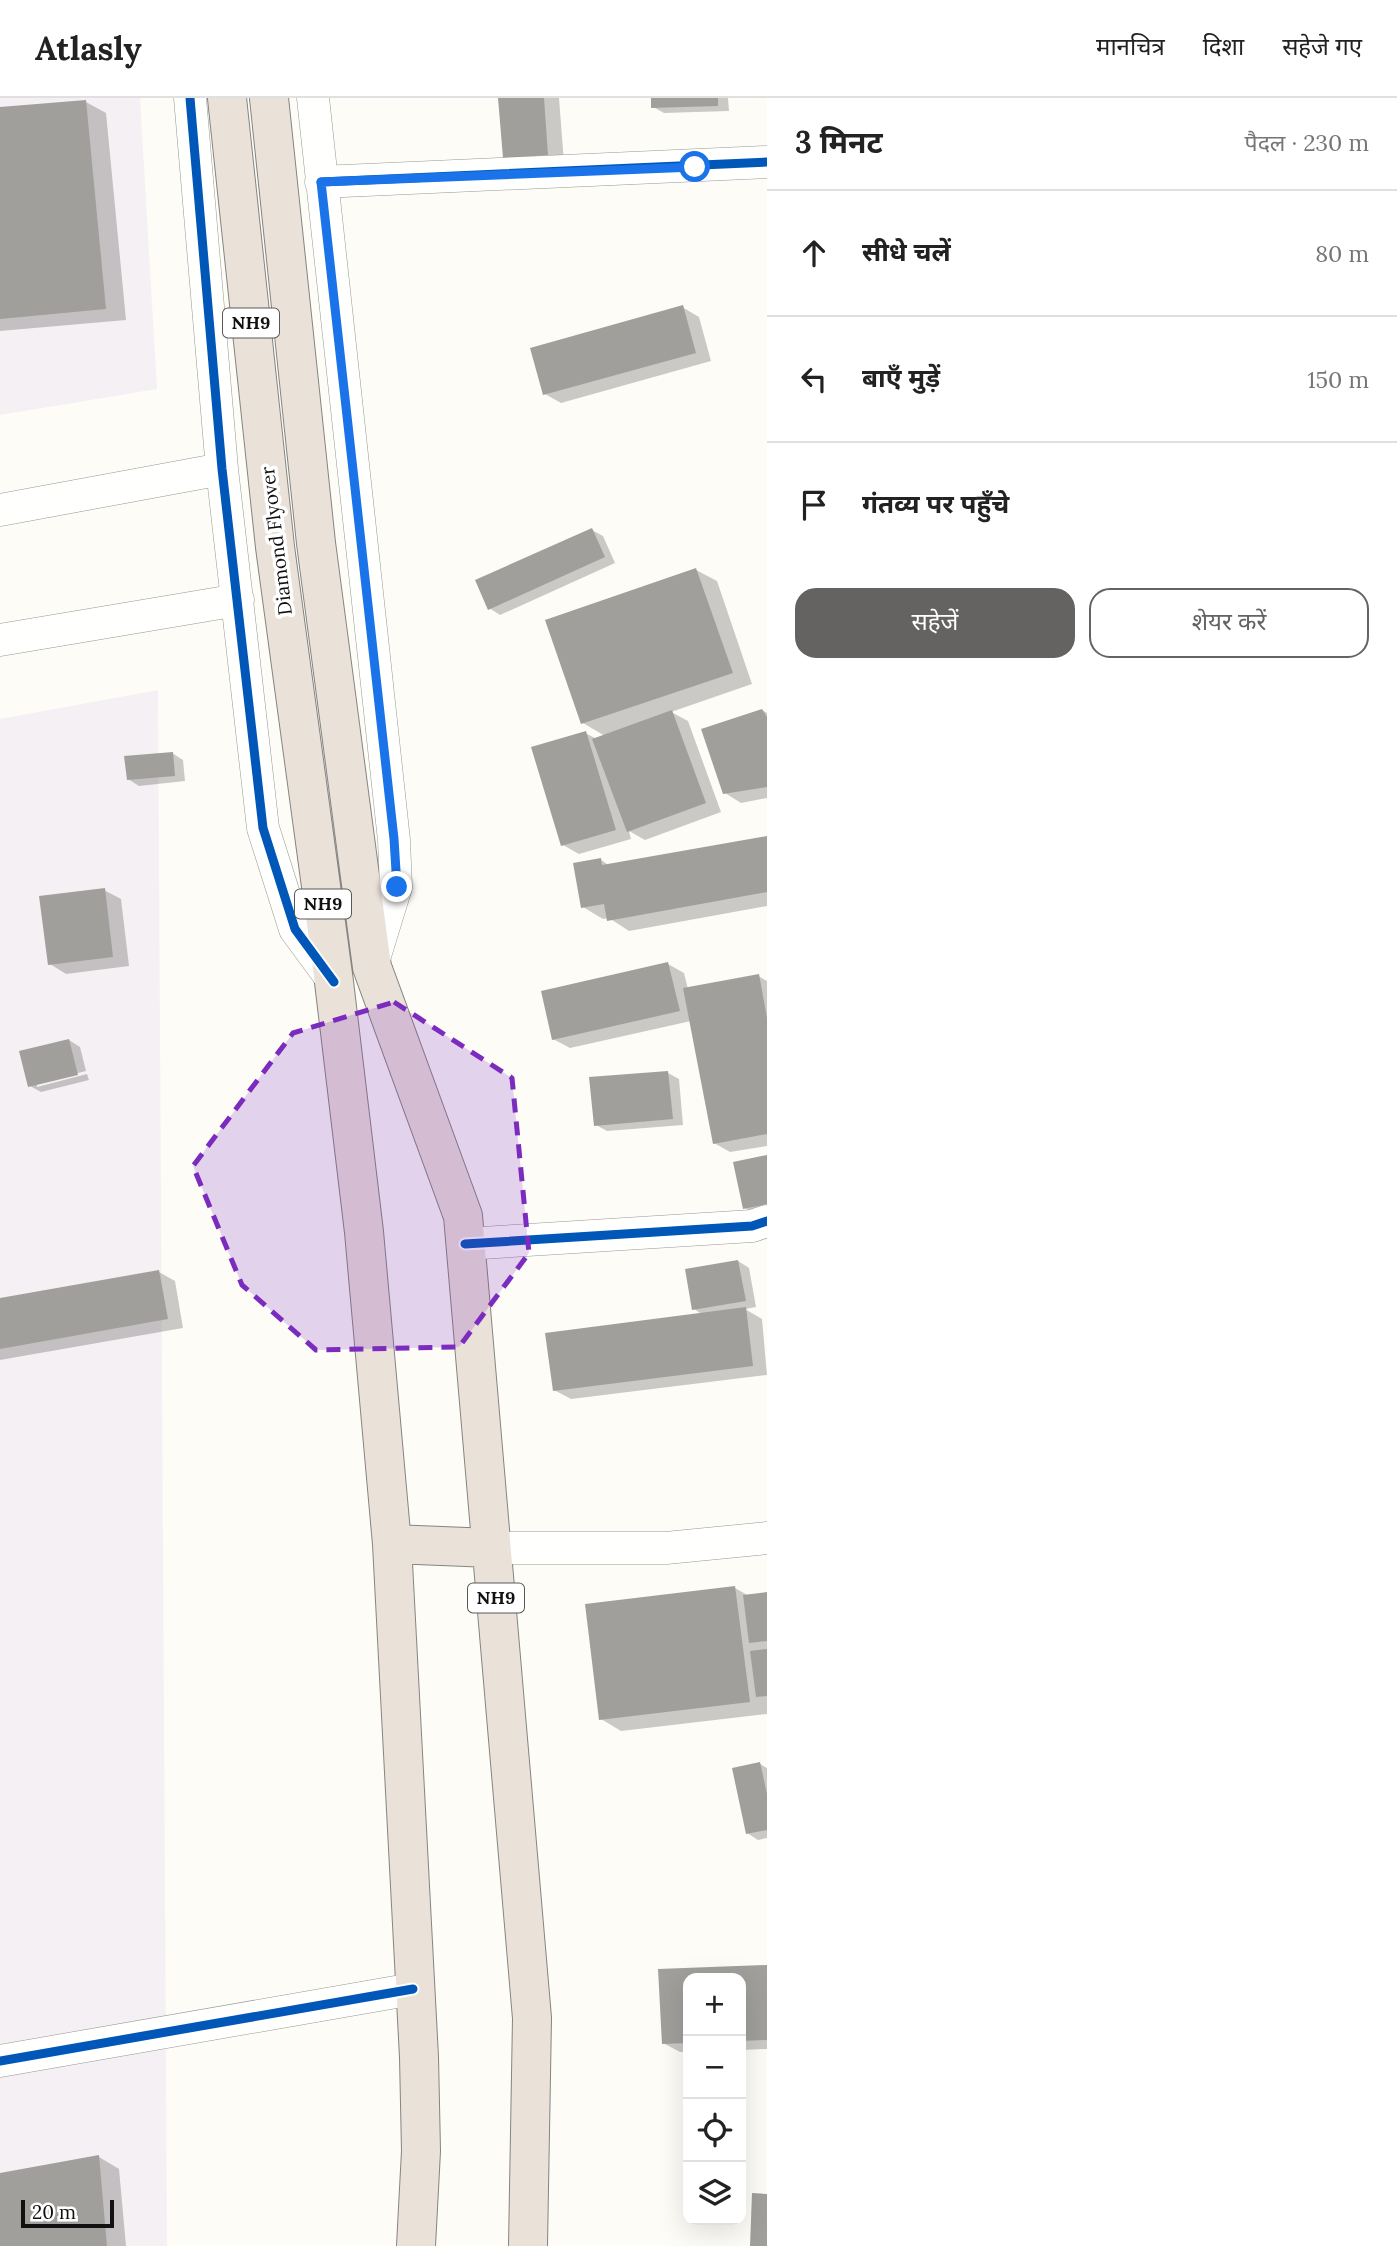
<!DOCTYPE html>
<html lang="hi">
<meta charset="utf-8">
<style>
:root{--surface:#fff;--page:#f2f2f2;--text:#222;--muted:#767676;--line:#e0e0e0;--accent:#646362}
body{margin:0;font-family:Lora,"Noto Sans Devanagari",serif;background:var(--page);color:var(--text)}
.controls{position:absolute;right:21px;bottom:21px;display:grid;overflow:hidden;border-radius:14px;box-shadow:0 7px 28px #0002}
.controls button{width:63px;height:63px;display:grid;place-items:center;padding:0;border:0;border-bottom:2px solid var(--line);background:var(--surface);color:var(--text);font:35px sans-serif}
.scale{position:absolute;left:21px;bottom:18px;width:93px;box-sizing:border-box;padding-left:7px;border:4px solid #111;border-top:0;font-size:19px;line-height:24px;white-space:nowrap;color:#111;-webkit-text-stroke:5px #fff;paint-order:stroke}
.stop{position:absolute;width:21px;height:21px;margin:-16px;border:5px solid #1a73e8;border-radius:50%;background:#fff}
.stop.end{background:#1a73e8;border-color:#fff;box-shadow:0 2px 7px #0008}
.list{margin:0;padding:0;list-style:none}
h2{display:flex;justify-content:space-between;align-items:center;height:91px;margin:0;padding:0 28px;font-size:30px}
h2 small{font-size:23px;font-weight:400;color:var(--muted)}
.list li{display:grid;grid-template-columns:46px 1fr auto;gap:21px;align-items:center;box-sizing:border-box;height:126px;padding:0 28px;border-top:2px solid var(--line)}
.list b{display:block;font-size:26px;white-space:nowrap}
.list em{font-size:23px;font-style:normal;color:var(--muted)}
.actions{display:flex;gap:14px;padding:21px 28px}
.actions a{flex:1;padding:16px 0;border:2px solid var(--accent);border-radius:21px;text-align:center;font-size:24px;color:var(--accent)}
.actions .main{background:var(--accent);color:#fff}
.icon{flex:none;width:38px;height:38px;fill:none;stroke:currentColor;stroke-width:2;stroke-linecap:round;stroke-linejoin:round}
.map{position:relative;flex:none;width:767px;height:2148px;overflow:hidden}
header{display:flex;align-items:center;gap:42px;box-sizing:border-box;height:98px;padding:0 35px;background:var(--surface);border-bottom:2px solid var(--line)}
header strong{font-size:33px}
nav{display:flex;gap:38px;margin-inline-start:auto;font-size:24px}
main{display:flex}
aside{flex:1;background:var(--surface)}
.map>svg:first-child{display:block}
.industrial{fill:#f5f0f3}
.shadow{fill:#0003}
.building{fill:#a19f9c}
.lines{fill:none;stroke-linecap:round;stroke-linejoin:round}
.minor-casing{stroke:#979795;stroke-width:33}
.highway-casing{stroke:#858482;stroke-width:40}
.minor{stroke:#fffffe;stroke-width:32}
.highway{stroke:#eae1d8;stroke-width:38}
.cycleway-casing{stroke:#fff;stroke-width:13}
.cycleway{stroke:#0057b8;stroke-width:9}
.route{stroke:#1a73e8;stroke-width:9}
.marked{fill:#7b2cbf;fill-opacity:0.2;stroke:#7b2cbf;stroke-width:5;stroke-dasharray:14 9;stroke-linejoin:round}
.labels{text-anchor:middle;stroke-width:7;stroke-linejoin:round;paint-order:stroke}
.shield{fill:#fff;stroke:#585858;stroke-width:2}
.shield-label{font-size:18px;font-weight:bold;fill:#111}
.street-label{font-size:19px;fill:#111;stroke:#fff}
</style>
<header>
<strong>Atlasly</strong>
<nav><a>मानचित्र</a><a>दिशा</a><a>सहेजे गए</a></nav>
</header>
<main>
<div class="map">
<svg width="767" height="2148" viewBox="0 0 767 2148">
<rect width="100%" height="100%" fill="#fdfcf7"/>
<path class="industrial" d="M0 0H140L157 291 0 317Z
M158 592 167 2148H0V621Z"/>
<path class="shadow" d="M500 0H559L564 65 520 68 504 59Z
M653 0H728L729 13 664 15 653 9Z
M86 4 106 15 126 222 0 233V11Z
M682 209 699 219 711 263 561 305 545 296Z
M592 432 603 438 615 465 500 517 489 510Z
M696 472 717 483 752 586 671 614 688 623 721 714 645 742 629 733 631 741 579 756 563 747 585 635 597 641 605 638 583 625Z
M762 612 767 615V700L741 705 725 695Z
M172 655 183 662 185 683 139 688 128 681Z
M767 739V808L629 833 609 820 603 821 583 809 601 762 610 768Z
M104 792 121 801 129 868 66 876 50 866Z
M668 866 684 875 688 891 758 878 767 883V1048L730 1054 714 1045 691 923 570 950 553 941Z
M69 942 80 949 86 973 37 985V989L87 976 89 982 41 994 30 988Z
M668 975 679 981 683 1027 607 1033 596 1027Z
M767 1059V1114L756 1116 745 1110 736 1066Z
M738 1163 749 1170 756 1209 745 1211 762 1221 767 1277 571 1301 554 1292 703 1217 694 1211Z
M159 1174 175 1183 183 1230 0 1262V1202Z
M735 1490 749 1498 767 1496V1616L621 1633 601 1621Z
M760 1666 767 1670V1740L758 1742 747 1735Z
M767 1869V1951L741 1952V1880H688V1954H680L663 1945 660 1873Z
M99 2059 119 2071 126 2148H0V2076Z"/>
<path class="building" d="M498 0H544L548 57 503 60Z
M651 0H718V8L651 10Z
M86 2 106 211 0 221V9Z
M683 207 696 255 543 297 530 250Z
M592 430 605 459 488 512 475 482Z
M696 470 733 575 581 626 545 522Z
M762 611 767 619V689L723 696 701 631Z
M672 612 706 705 627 734 592 641Z
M586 633 616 732 561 748 531 649Z
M173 654 175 678 127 682 124 658Z
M767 738V794L607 823 604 806 581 810 573 765 601 760 602 767Z
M105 790 113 859 48 867 39 798Z
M668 864 680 913 552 942 541 893Z
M759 876 767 920V1036L713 1046 683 890Z
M69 941 78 977 28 989 19 953Z
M668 973 673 1021 594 1028 589 979Z
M767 1057V1106L743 1111 733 1064Z
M738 1162 746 1203 692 1212 685 1171Z
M159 1172 168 1221 0 1251V1200Z
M746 1209 753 1268 553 1293 545 1235Z
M735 1488 750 1604 599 1622 585 1506Z
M767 1494V1543L749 1545 743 1497Z
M767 1551V1598L756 1599 750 1553Z
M760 1664 767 1696V1732L746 1736 732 1670Z
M767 1867V1942L741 1943V1880H688V1945L662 1946 658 1871Z
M99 2057 107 2148H0V2075Z
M752 2095 767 2096V2148H750Z"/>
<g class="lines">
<defs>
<path id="minor" d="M190 0 222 371 263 730 295 831 334 884
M313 0 394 742 396 789 373 864
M321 84 767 64
M0 412 222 371
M0 542 238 502
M465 1146 752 1128 767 1123
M491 1450H666L767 1440
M0 1963 413 1891"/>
<path id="highway" d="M227 0 275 449 334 884 364 1134 392 1446 419 1959 421 2053 416 2148
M269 0 316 445 372 869 463 1118 532 1920 528 2148
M392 1446 491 1450"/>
</defs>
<use href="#minor" class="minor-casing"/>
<use href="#highway" class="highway-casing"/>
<use href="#minor" class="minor"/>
<use href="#highway" class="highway"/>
<defs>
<path id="cycleway" d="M190 0 222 371 263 730 295 831 334 884
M321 84 767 64
M465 1146 752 1128 767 1123
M0 1963 413 1891"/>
</defs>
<use href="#cycleway" class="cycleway-casing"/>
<use href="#cycleway" class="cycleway"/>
</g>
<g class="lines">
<path class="route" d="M397 789 394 741 321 84 695 69"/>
</g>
<path class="marked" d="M394 904 512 980 529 1155 459 1249 316 1252 242 1187 193 1068 293 935Z"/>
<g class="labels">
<g class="shield">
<rect x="223" y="210.5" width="56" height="29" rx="5"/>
<rect x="295" y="791.5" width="56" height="29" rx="5"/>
<rect x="468" y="1485.5" width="56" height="29" rx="5"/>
</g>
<g class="shield-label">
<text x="251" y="231">NH9</text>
<text x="323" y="812">NH9</text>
<text x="496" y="1506">NH9</text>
</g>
<g class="street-label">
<text transform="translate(276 443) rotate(-97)" y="7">Diamond Flyover</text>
</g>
</g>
</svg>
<div class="controls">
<button>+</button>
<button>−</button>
<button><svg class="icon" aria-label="locate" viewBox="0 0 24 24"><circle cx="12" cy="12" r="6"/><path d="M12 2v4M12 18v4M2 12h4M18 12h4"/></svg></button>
<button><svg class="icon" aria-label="layers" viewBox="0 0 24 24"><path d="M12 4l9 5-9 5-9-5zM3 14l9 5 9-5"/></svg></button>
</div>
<div class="scale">20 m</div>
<div class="stop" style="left:695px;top:69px"></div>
<div class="stop end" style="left:397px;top:789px"></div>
</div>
<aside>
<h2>3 मिनट<small>पैदल · 230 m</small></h2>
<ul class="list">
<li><svg class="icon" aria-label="ahead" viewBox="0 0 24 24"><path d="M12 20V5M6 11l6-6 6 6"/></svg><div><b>सीधे चलें</b></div><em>80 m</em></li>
<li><svg class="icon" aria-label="left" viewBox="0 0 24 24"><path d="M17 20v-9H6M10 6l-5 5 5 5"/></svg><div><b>बाएँ मुड़ें</b></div><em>150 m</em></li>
<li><svg class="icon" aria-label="arrive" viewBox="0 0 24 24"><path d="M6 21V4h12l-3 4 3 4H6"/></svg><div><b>गंतव्य पर पहुँचे</b></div></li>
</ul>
<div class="actions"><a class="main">सहेजें</a><a>शेयर करें</a></div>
</aside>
</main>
